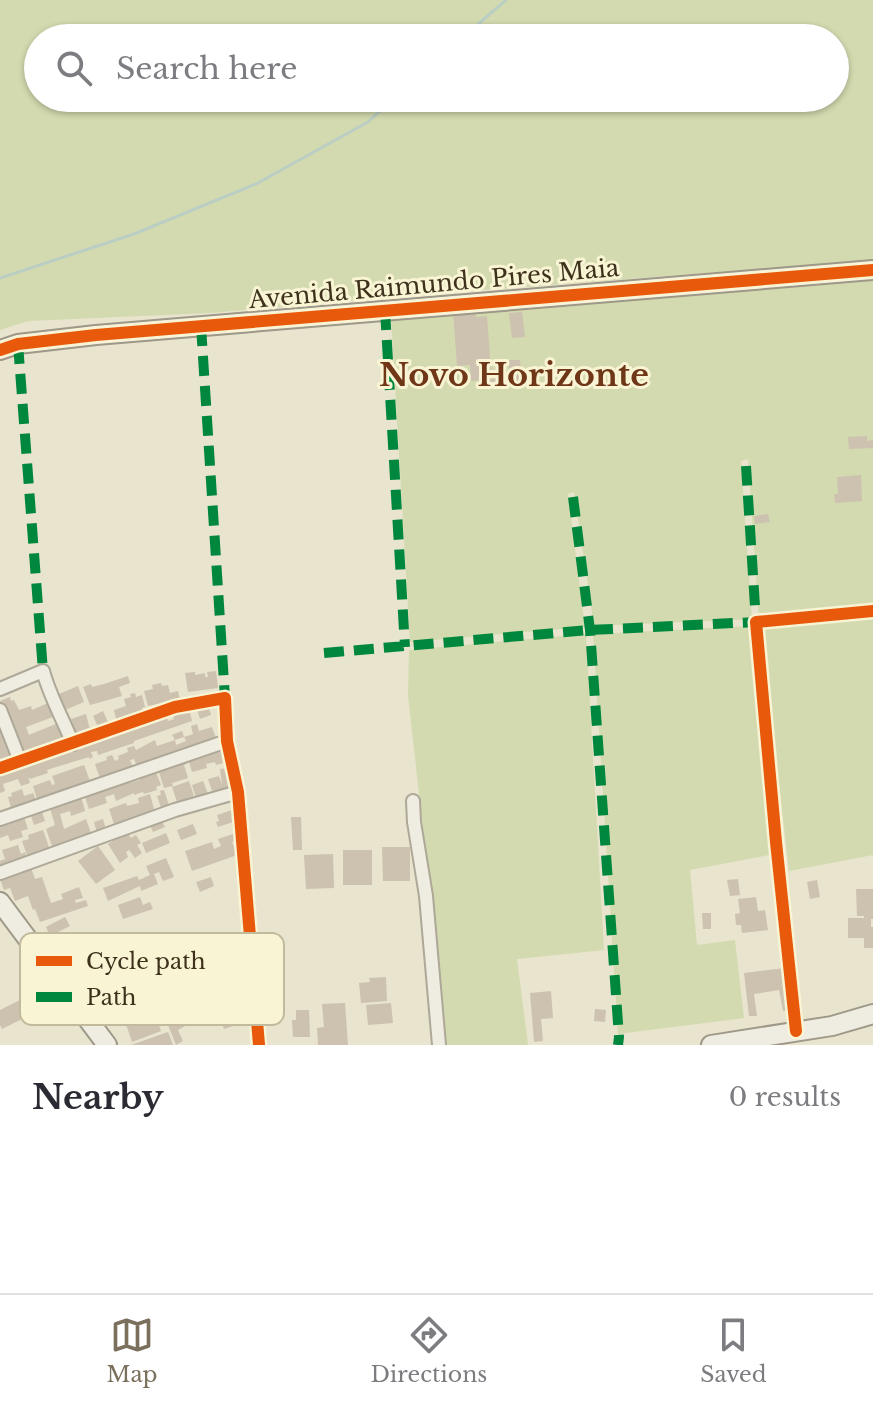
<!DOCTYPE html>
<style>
:root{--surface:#fff;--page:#f7f7f7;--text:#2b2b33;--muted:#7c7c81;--line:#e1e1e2;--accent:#7a705b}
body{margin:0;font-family:"Libre Baskerville",serif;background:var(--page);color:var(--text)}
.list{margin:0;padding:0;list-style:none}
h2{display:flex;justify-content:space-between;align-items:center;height:104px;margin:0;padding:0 32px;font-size:34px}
h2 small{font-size:26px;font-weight:400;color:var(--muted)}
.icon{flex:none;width:44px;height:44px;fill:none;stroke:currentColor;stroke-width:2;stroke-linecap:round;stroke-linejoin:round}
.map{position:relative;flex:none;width:873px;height:1045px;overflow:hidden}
.search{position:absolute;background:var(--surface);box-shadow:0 2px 6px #0004;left:24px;right:24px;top:24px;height:88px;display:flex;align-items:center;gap:20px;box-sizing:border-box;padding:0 28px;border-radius:44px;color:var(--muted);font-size:30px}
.sheet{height:248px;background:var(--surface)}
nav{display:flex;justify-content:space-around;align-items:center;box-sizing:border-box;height:112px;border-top:2px solid var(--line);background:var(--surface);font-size:22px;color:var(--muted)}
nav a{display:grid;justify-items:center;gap:4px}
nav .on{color:var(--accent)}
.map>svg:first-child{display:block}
.green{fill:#d3daaf;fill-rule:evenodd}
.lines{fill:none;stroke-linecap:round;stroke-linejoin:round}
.stream{stroke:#bacec4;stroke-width:3}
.building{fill:#ccc2af}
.street-casing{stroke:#ada897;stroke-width:16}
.secondary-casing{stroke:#9d9887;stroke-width:22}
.street{stroke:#efece1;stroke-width:12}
.secondary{stroke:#efece1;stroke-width:18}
.quiet{stroke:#00873e;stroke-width:10;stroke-dasharray:20 10;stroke-linecap:butt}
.cycleway-casing{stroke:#f9f4d4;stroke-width:17}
.cycleway{stroke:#e8590c;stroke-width:12}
.labels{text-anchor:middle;stroke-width:6;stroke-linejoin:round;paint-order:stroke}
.street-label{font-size:24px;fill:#3e321d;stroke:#f9f4d4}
.district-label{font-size:32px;font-weight:bold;fill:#6f3718;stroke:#f9f4d4}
.key{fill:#f9f4d4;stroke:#c1ba9d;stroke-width:2}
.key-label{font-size:22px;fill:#3e321d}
</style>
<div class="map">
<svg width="873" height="1045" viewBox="0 0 873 1045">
<rect width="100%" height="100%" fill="#e8e4ce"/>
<path class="green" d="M0 0H873V260L393 297 210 313 28 321 0 330ZM38 38H835V98H38Z
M873 279V609L759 619 748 459 741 461 752 619 594 626 574 492 568 494 585 627 410 642 391 317Z
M873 617V855L789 871 761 626Z
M750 626 761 707 769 855 690 870 697 945 735 940 744 1018 618 1034 593 634Z
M586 634 604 950 517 959 528 1045H447L408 695 409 650Z"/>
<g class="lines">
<path class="stream" d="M462 38 506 0
M0 278 134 234 256 184 368 122 394 98"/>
</g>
<path class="building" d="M475 309 476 317 487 316 491 370 481 371 482 380 471 381 470 365 457 366 453 310Z
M522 312 525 337 512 338 509 313Z
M508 360H520L522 383 511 384Z
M503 378V385L483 386 482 380Z
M867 436V441L873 440V448L849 449 848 437Z
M861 475 862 501 835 503 834 494H838L837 477Z
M768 514 770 522 755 524 754 516Z
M216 671 218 688 188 692 185 673 195 672V675L205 673V677H208L207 672Z
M128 676 130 683 119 687 122 696 90 705 83 687 91 684 92 687 104 684Z
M161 683 162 686 168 685 170 693 178 691 180 699 148 706 144 691 153 689 152 685Z
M78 686 84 702 65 710 59 694Z
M135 693 136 697 142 695 145 707 142 708 143 711 116 719 114 710 126 706 124 699 131 697 130 694Z
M10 697 11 701 14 700 19 710 31 706 32 710 48 703 53 717 26 727 29 735 63 721 69 736 22 754 0 701Z
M208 703 211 715 200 719 196 706Z
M189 709 192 721 134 741V743L98 755 97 751 91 752 93 757 89 759V757L53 768 47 770 48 773 30 779 28 777 30 783 21 786 18 779 3 784 5 791 0 793V769L166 714 168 721 174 719 172 712Z
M103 711 108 722 98 727 93 716Z
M86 714 90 730 77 735 71 719Z
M197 724 199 731 212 727 216 738 137 766 134 759 130 760 133 768 100 778 95 764 107 760 106 757 112 755 115 761 119 759 118 756 128 752 127 748 134 746 136 750 155 740 157 746 175 740 176 745 186 741 184 737 175 740 172 735 182 731 184 737 193 734 191 726Z
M0 725 13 756 0 762Z
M225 746 230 761 216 765 215 762 206 764 207 768 192 772 188 758Z
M187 759 188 763 184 765 188 778 172 783 173 786 164 788 158 769 172 764 173 768 177 766 176 762Z
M84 765 90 781 56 796 55 793 37 799 33 786 50 780 52 785 55 784 52 776Z
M231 768 233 787 212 791 208 779 219 776 222 785 220 769Z
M155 770 161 785 156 787 157 790 144 794 143 792 134 795V793L116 801 114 794 105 797 107 803 89 809 84 794 102 788 103 791 112 788 111 785 129 779 130 783 140 780 138 776Z
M189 781 194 796 177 802 172 787Z
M203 781 208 794 196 798 192 785Z
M22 789 24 796 33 793 36 800 11 808 8 797 12 796 11 793Z
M164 790 170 808 162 811 157 796 161 795 160 791Z
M150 794 155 813 115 827 109 809 126 803 127 806 139 803 138 798Z
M81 796 85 811 71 816 70 811 60 814 64 829 86 819 92 836 53 849 46 829 55 825 49 805Z
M41 809 45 821 34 825 30 813Z
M232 810 236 821 218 827 216 822 219 821 217 815Z
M24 817 28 829 21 831 23 837 10 841 8 835 0 838V825Z
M291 817H301L302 850H293Z
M103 819 106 830 97 833 94 822Z
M161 820 165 827 153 832 150 825Z
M193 824 197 834 181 840 177 830Z
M43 830 50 850 28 858 22 841 29 839 28 835Z
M127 832 131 838 136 835 141 843 137 845 142 853 135 858 129 850 126 852 128 857 120 863 108 844Z
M166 833 170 843 146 853 142 843Z
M233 834 236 841 232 842 235 849 238 847 240 854 192 871 185 851 212 842 214 849 221 846 218 839Z
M18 845 21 854 25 852 27 858 0 867V861L5 859 2 850Z
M98 846 115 870 96 884 78 861Z
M382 847H410V881H383Z
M343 850H372V885H343Z
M333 854 334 888 306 889 304 855Z
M166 858 174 877 163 881 159 872 154 874 158 884 141 891 140 886 108 901 103 888 137 876 139 880 150 875 146 866Z
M31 868 35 879 42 877 51 903 63 899 61 894 79 887 83 898 75 900 76 903 86 900 88 906 40 922 35 909 33 910 28 896 15 901 10 888 4 890 0 879Z
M211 877 214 886 200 892 196 882Z
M738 879 740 895 730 896 727 880Z
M817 880 820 897 810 899 807 882Z
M856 889H873V919H871V927H873V948H864V938H848V918H864V916H857Z
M140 897 143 905 150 902 153 909 123 919 118 905Z
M756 897 758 911 765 910 768 930 742 933 741 925H736L735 914 740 913 738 899Z
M702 913H711V929H703Z
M65 917 70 926 50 936 46 927Z
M785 968 790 1010 783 1011 779 990 754 994 757 1016H749L744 973Z
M386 977 387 1001 361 1003 359 983 370 982 369 978Z
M45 987 54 1003 2 1029 0 1025V1010L30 995 31 999 39 995 38 991Z
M551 991 553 1018 541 1019 543 1041 534 1042 530 993Z
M345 1003 348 1045H318L317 1028 324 1027 322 1004Z
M391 1003 393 1023 368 1025 366 1005Z
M245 1009 249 1021 224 1029 220 1017Z
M595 1009 606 1010 605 1022 594 1021Z
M296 1010H309L310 1037H293L292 1020H296Z
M154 1011 161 1031 132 1042 125 1021Z
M181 1019 185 1026 178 1030 183 1041 176 1045 168 1025Z
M168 1032 173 1045H131Z"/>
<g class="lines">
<defs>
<path id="street" d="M0 689 43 671C50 697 63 719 73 744
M0 710 20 761
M0 768 175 707 225 698 227 741 238 792 259 1045
M413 801 414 822 426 896 439 1045
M0 819 227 741
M0 873 175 810 238 792
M796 1031 776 842 756 622 873 611"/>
<path id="secondary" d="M0 350 18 344 96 335 873 270
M0 902 107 1045
M711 1045 832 1026 873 1014"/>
</defs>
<use href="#street" class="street-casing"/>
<use href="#secondary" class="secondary-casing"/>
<use href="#street" class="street"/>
<use href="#secondary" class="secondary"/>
<path class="quiet" d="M385 310 405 647
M201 326 225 698
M18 344 43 671
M573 497 590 630 619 1037 618 1045
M324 653 590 630 756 622 746 466"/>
<defs>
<path id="cycleway" d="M0 350 18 344 96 335 873 270
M0 768 175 707 225 698 227 741 238 792 259 1045
M796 1031 776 842 756 622 873 611"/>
</defs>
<use href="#cycleway" class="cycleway-casing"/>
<use href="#cycleway" class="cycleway"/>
</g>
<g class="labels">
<g class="street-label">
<text transform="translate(434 284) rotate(-5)" y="8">Avenida Raimundo Pires Maia</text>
</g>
<g class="district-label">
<text x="514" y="386">Novo Horizonte</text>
</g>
</g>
<rect x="20" y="933" width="264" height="92" rx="12" class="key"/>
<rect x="36" y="956" width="36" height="10" fill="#e8590c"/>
<rect x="36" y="992" width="36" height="10" fill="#00873e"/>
<g class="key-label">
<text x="86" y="969">Cycle path</text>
<text x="86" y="1005">Path</text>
</g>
</svg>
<div class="search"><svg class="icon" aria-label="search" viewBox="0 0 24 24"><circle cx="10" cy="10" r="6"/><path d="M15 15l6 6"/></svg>Search here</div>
</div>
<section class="sheet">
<h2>Nearby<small>0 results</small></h2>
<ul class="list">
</ul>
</section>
<nav>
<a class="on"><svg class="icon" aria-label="map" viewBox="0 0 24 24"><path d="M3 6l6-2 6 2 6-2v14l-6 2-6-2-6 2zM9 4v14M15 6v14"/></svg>Map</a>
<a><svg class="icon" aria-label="directions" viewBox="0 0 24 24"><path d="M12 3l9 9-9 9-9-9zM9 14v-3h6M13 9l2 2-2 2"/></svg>Directions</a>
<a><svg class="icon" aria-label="saved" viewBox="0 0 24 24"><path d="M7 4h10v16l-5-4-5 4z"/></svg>Saved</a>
</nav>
